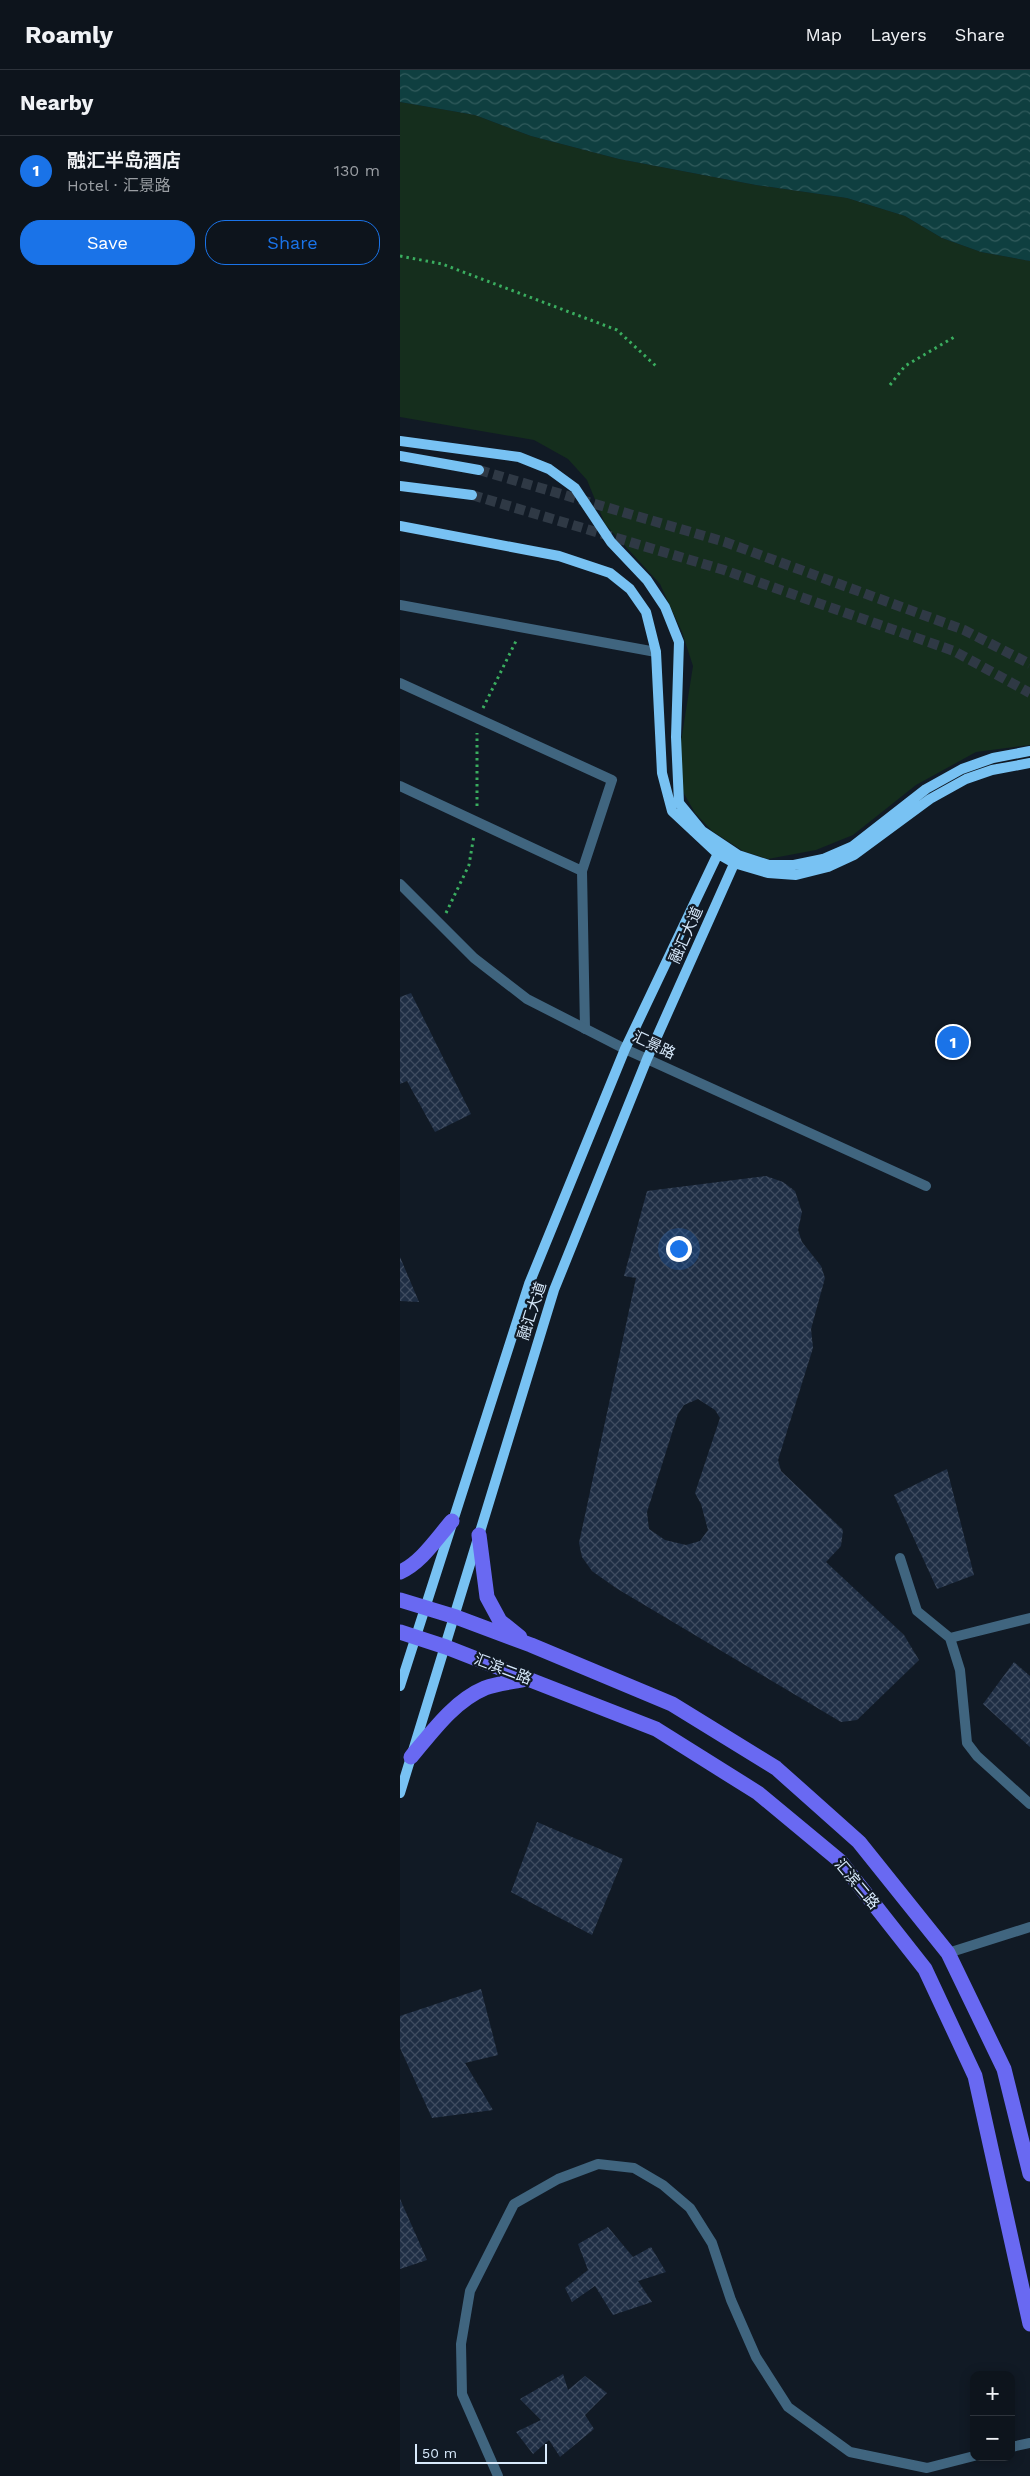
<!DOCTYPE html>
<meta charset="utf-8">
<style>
:root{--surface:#0d141c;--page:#161d25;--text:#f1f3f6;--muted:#9a9ea3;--line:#2d333b;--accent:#1a73e8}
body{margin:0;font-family:"Work Sans","Noto Sans SC",sans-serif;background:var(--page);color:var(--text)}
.controls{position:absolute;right:15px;bottom:15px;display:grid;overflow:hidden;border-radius:10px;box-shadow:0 2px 12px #0003}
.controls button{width:45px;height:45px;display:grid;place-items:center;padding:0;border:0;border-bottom:1px solid var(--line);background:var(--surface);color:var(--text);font:25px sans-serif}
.scale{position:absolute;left:15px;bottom:12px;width:132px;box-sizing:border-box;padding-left:5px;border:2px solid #d8eafc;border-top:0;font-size:14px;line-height:18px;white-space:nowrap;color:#d8eafc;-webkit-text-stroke:4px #111a25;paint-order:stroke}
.you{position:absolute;left:278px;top:1178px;width:18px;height:18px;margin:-12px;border:4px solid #fff;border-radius:50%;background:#1a73e8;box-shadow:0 0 0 8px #1a73e833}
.badge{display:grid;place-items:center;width:32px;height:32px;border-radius:50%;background:var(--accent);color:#fff;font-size:16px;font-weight:700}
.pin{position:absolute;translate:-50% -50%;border:2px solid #fff;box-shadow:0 1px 5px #0006}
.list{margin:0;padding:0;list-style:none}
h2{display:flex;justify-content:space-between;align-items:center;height:65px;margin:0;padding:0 20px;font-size:21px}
h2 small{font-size:16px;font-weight:400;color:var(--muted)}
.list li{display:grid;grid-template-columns:32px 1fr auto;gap:15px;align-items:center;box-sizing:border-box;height:70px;padding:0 20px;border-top:1px solid var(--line)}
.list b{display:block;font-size:19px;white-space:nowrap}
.list p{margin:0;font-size:16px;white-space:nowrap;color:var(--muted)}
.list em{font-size:16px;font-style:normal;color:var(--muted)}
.actions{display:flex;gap:10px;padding:15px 20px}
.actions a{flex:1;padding:11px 0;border:1px solid var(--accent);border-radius:20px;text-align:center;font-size:18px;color:var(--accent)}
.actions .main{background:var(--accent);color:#fff}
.map{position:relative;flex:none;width:630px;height:2406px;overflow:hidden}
header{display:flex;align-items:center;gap:30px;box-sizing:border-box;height:70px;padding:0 25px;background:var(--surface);border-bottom:1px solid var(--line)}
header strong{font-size:24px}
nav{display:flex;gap:28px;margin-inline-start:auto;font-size:18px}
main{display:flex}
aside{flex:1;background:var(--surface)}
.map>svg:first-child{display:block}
.park{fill:#152e1d}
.water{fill:url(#water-waves)}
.building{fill:url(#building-cross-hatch);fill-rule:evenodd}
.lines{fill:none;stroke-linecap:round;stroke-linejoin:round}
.secondary-tunnel{stroke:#2f3945;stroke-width:10;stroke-dasharray:10 5;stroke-linecap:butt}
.path{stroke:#3aad5f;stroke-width:3;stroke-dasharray:2.5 4;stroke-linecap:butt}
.pedestrian{stroke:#40657f;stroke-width:10}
.minor{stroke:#40657f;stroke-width:10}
.tertiary{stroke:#40657f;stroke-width:10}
.secondary{stroke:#78c2f3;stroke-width:10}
.primary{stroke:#6969f2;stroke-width:15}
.labels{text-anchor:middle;stroke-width:4.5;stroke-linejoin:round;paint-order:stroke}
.street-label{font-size:15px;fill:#d8eafc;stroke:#111a25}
</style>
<header>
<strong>Roamly</strong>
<nav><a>Map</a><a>Layers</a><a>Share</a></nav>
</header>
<main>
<aside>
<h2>Nearby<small></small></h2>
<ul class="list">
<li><span class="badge">1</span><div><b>融汇半岛酒店</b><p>Hotel · 汇景路</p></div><em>130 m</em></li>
</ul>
<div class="actions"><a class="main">Save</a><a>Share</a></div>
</aside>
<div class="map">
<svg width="630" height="2406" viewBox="0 0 630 2406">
<defs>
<pattern id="water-waves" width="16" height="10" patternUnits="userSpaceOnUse" patternTransform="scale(1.25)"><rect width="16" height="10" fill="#0f3f40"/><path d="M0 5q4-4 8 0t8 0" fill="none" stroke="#315b5c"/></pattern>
<pattern id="building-cross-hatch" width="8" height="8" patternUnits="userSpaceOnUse" patternTransform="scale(1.25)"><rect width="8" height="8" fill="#1f2e44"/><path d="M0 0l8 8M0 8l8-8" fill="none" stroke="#3f4c60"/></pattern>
</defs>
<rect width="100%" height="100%" fill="#111a25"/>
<path class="park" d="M0 32 75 45 131 66 219 89 356 115 447 128 505 146 542 168 581 182 630 191V675L576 682 516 715 453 765 416 780 368 789 343 781 312 761 295 743 282 720 280 678 293 596 282 562 260 514 205 454 187 410 168 389 134 370 0 347Z"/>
<path class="water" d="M0 0H630V191L581 182 542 168 505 146 447 128 356 115 219 89 131 66 75 45 0 32Z"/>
<path class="building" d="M11 923 71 1044 35 1062 7 1011 0 1014V927Z
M366 1106 383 1112 395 1121 402 1142 398 1160 402 1172 421 1196 425 1208 411 1259 413 1278 378 1390 381 1401 443 1460 441 1476 426 1492 504 1565 519 1590 457 1650 441 1652 216 1518 192 1501 182 1487 179 1473 236 1208 224 1206 247 1121ZM298 1329 315 1340 320 1348 295 1423 301 1434 308 1460 300 1471 286 1475 265 1470 249 1459 247 1442 278 1344 284 1335Z
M0 1187 19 1232 0 1231Z
M547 1399 574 1505 537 1519 494 1425Z
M614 1592 630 1606V1677L583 1634Z
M137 1752 223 1789 192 1865 111 1822Z
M81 1919 98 1985 65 1993 93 2040 32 2048 0 1978V1946Z
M0 2129 27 2190 0 2199Z
M208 2157 233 2187 251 2177 266 2202 238 2211 252 2232 213 2245 195 2216 172 2232 165 2218 188 2200 178 2174Z
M163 2304 168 2320 185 2306 207 2323 185 2345 194 2359 160 2387 149 2370 133 2384 116 2362 141 2350 120 2329Z"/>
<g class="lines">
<path class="secondary-tunnel" d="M79 400 325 472 564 560 630 594
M72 425 324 500 554 581 630 623"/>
<path class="path" d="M0 186 42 194 217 260 257 297
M490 315 505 296 556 266
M83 638 117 569
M77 736V663
M46 843 69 795 74 765"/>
<path class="pedestrian" d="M0 613 212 710 182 801 0 716
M182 801 185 959"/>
<path class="minor" d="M0 535 256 582
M500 1488 517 1541 550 1568 560 1600 567 1673 577 1686 630 1734
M550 1568 630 1548
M548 1883 630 1857
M611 2377 630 2373
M98 2406 62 2324 61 2274 70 2221 114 2134 158 2109 198 2094 234 2098 263 2115 290 2138 312 2173 331 2230 356 2287 388 2337 450 2382 527 2398 574 2386"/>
<path class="tertiary" d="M0 814 74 888 127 929 225 979 526 1116"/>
<path class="secondary" d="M0 371 119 387 149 399 175 418 211 472 247 510 265 537 279 572 276 667 279 733 302 761 338 785 369 795H394L423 789 453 776 526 719 562 699 593 688 630 681
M0 386 79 400
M0 416 72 425
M0 456 159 486 210 503 230 519 246 542 256 582 262 703 272 741 318 784 334 793 368 803 396 805 428 797 454 785 530 729 566 709 592 700 630 693
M0 1616 129 1214 225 979 322 775
M0 1723 154 1220 247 989 338 785"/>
<path class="primary" d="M79 1465 87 1527 100 1551 120 1567
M0 1502C21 1493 37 1468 52 1451
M0 1530 56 1547 131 1575 272 1634 376 1698 459 1772 548 1883 604 1999 630 2104
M0 1562 46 1577 256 1659 358 1723 440 1791 525 1899 575 2006 630 2254
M11 1687C32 1662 54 1631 85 1618 98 1613 114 1612 127 1609"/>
</g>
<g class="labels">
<g class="street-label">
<text transform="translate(286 865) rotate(-66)" y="5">融汇大道</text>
<text transform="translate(254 975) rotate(25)" y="5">汇景路</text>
<text transform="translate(132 1241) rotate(-72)" y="5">融汇大道</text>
<text transform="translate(103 1599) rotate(21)" y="5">汇滨二路</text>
<text transform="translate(457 1814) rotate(50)" y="5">汇滨二路</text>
</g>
</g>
</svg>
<div class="controls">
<button>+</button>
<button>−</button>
</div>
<div class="scale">50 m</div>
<div class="you"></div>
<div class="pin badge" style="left:553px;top:972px">1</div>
</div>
</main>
